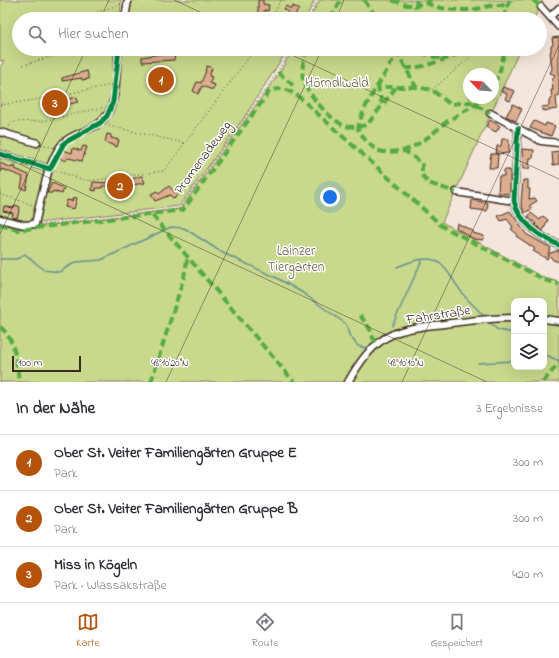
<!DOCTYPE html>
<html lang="de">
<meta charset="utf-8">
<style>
:root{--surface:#fff;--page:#f7f7f7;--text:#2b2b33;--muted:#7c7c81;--line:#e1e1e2;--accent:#b45309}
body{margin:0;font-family:"Indie Flower",sans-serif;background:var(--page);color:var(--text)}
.controls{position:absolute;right:12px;bottom:12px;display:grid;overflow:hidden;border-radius:8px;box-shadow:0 4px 16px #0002}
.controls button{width:36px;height:36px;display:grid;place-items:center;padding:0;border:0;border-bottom:1px solid var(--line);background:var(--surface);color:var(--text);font:20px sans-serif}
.compass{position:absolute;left:463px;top:68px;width:36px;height:36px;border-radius:50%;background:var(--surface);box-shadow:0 4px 16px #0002;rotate:295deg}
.scale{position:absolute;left:12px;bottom:10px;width:69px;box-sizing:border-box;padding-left:4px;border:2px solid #3b2a1e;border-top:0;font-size:11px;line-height:14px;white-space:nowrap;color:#3b2a1e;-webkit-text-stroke:3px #fff;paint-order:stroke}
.you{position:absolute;left:330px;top:197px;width:14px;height:14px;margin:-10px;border:3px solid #fff;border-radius:50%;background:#1a73e8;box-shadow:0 0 0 6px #1a73e833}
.badge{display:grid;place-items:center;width:26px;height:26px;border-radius:50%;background:var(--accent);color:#fff;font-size:13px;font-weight:700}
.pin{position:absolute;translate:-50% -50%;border:2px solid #fff;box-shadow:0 1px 4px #0006}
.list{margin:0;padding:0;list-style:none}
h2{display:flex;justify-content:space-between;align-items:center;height:52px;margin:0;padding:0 16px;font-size:17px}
h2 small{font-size:13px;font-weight:400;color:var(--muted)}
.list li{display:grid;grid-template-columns:26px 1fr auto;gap:12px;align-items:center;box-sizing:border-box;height:56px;padding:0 16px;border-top:1px solid var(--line)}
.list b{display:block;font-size:15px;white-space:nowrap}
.list p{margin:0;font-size:13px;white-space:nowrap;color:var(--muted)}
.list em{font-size:13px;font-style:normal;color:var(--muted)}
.icon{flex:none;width:22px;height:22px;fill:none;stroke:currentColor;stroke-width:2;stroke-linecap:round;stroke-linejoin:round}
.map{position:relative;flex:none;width:559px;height:382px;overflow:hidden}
.search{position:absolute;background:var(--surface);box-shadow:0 4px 16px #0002;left:12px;right:12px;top:12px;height:44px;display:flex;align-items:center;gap:10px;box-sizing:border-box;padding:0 14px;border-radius:22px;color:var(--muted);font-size:15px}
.sheet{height:220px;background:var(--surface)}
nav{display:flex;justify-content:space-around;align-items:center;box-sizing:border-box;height:56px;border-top:1px solid var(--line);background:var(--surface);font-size:11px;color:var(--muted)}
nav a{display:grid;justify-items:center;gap:2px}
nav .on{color:var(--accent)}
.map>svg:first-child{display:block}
.green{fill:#c8d88c;stroke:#828155;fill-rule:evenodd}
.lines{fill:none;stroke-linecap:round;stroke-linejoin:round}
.stream{stroke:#66918e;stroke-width:1.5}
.building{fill:#ddad8f;stroke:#3b2a1e}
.minor-casing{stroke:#3b2a1e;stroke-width:9}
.path{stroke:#3b2a1e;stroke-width:1;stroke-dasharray:1 3;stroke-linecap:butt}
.minor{stroke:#fff;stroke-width:6}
.quiet{stroke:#55ab43;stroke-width:4;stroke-dasharray:8 4;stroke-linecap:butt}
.cycleway-casing{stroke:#fff;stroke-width:8}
.cycleway{stroke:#00873e;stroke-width:5}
.ticks{fill:none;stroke:#3b2a1e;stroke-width:1;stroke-opacity:0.45}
.labels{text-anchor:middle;stroke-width:3;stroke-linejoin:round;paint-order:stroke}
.park-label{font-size:14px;fill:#655e3f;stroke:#fff}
.street-label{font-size:14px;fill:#3b2a1e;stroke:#fff}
.ticks-label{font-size:10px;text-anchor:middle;fill:#3b2a1e;stroke:#fff;stroke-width:3;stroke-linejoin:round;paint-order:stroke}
</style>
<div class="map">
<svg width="559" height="382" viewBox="0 0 559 382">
<rect width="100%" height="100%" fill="#f5e6dd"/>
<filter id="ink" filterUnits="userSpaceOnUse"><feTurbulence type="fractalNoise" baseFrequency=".025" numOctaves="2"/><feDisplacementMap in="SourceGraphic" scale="8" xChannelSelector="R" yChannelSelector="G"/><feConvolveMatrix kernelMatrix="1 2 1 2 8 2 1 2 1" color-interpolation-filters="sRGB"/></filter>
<g filter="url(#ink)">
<path class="green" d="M0 0H121L120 19H19V49H117C114 72 117 109 95 124 85 130 73 135 62 141L33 223H22L0 217V68L4 60 0 61Z
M130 0H315L305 19H127Z
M320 0H543L534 19H309Z
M121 49H288L243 119 179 206 38 223C45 196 49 166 66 144L103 124 110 116Z
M293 49H520L442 222 544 278 559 282V382H0V223L20 229 180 209 279 74ZM469 74H493V98H469ZM514 301H544V367H514Z"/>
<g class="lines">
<path class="stream" d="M124 2V0
M122 19 124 4
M0 259H17L25 254 44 270 59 272 76 262 101 260 171 227 184 228 223 253 275 277 303 293 346 324 349 335 358 346 365 348 371 346
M397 267C445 246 442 269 467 299 473 305 479 311 485 317
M488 322 498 330 514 333
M392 326 422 260
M544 354 559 361
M478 363 514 361"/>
</g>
<path class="building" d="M258 0H263V4L269 5 268 11 264 10V15L258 16Z
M286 6 291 9 293 6 299 9 292 19H287L291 14 284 9Z
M559 37V96H556L557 109 543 111 542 107 549 106V100L552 99 551 90H553L552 80 555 75 550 73 552 69 550 52H551V46L553 45 552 38Z
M160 54H175L174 60 142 62V57Z
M207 66 212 68 209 76 212 77 209 83 215 85 213 90 202 86 198 94 193 91 197 82 201 83 206 71 205 70Z
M87 71 89 79 82 80V78L62 81V78Z
M503 87 515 91 510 101 505 99 507 94 501 91Z
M77 97 78 102 66 105 67 107 61 108 60 101Z
M513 104 522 109 516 121 506 116Z
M490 120 500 126 496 132 486 127Z
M534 121 545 126 546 123 555 126 551 136 530 128Z
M107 134 111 135V138L119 140 117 147 105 142Z
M502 139H509V153L496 154H498L497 168H489L491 154H496L497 146H501Z
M83 146 87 147 82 161 68 158 65 161 61 159 60 156 63 150 72 153 73 148 81 151Z
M522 149 534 150 533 158H530L529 169H523Z
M559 151V164L553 165 552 152Z
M0 163 12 168 13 166 16 167 15 169 29 175 26 190 21 188 23 177 2 169 0 174Z
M504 170H510V194L498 193 499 176H504Z
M142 176 145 183 125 186V183L128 182V180Z
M523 180H528V189H530L529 199 535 198 537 201 530 205 532 209 524 213 521 202Z
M108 181H112L113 186H102V188H96V191L92 190 93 182 108 183Z
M52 183 64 188 62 194 53 191 52 193H47Z
M169 186 177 195 174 199 170 195 155 201 151 194 157 191 159 194Z
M73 197 77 198 74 209 65 207 67 200 72 201Z
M472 200 488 203 487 211 471 209Z
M16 205 20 207 17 218 12 217 13 213 3 211 4 206 13 208Z
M510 211 526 234 551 248 548 254 559 250V262L553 260 549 255 547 259 533 251 535 249 531 246 516 236 517 234 511 229 513 227 507 219 501 221 498 216Z
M531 213 540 220 543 216 548 220 543 231 535 225 536 224 528 217Z
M457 223 473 231V233L484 236 483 240 474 239 456 228Z"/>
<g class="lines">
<defs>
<path id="minor" d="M541 7 559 27
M550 17 559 8
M125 19 128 0
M490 113 541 141 559 143
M518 128 514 201C519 222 540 237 559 245
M0 132 37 143
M0 154 50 169
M456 192 514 201
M0 219 25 225 35 224C40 203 48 159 63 143 75 131 97 131 107 115 119 96 115 70 119 49
M544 319 559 321
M348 382C359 363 372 343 393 334 408 327 428 326 444 324 467 321 491 318 514 318"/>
</defs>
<use href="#minor" class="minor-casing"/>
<path class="path" d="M134 0H149
M78 19 123 3
M271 19 281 0
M308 19 318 0
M23 65 77 49
M432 90 469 58 476 49
M0 105 48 98 111 85
M105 125 184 143
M8 130 11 122 43 121 105 107
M41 144 54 148
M56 171 88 181 164 171 255 49
M0 194 33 205
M40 225 179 209 278 72 291 49"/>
<use href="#minor" class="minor"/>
<path class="quiet" d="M364 0 378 19
M392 0 407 5H416
M416 0 418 11 422 19
M533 0 541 7
M426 3C441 10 460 11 476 9 487 7 496 3 507 6
M330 19 341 0
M410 19 416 5 426 3 431 0
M505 19V11L510 0
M307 49C304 58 301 70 303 79 306 93 332 122 346 126 353 128 360 126 367 125L397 86
M398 49C387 76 363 101 358 129L366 141 376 150 383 152 405 151 422 163V175L428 183 456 192
M409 49 441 59
M396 50 416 87 432 90 450 104 470 102 490 113
M405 68C423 69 452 57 468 49
M278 72 294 86
M493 83 499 75 505 49
M382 104 378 87H416
M402 151C419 146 432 134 445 123 457 114 471 110 481 98
M152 215 294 382
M0 225 18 230 183 210 269 92C280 86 288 90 298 96L442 226 545 280 559 284
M360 315 370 329 373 338 377 344
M0 327C15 337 17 365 19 382
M151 382 184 277 188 255
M543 382 559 363"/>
<defs>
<path id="cycleway" d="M518 128 514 201C519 222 540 237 559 245
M0 154 50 169 64 143 100 123 107 116 113 102 119 49"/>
</defs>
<use href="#cycleway" class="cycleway-casing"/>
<use href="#cycleway" class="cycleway"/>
</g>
</g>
<path class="ticks" d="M174 0 215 19M100 19 109 0M336 19 344 0M279 49 559 179M0 155 487 382M0 234 86 49M166 382 322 49M402 382 559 45"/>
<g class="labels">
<g class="park-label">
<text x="337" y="87">Hörndlwald</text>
<text x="296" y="255">Lainzer<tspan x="296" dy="16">Tiergarten</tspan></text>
</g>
<g class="street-label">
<text transform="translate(202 157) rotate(-54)" y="5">Promenadeweg</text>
<text transform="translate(438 314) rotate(-9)" y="5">Fahrstraße</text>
</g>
</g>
<g class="ticks-label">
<text x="170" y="366">48°10'20"N</text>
<text x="406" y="366">48°10'10"N</text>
</g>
</svg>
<div class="controls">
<button><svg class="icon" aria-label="locate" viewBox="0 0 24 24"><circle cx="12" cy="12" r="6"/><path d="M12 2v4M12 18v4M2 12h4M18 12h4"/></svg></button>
<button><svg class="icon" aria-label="layers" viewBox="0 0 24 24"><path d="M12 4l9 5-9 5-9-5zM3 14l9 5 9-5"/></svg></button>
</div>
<svg class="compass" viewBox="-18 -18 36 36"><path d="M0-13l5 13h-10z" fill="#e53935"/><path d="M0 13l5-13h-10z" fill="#7c7c81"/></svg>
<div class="scale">100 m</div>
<div class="you"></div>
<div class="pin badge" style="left:161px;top:80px">1</div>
<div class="pin badge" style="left:120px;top:186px">2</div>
<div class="pin badge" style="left:55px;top:103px">3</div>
<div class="search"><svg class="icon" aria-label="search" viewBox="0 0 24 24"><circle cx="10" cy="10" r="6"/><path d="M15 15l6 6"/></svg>Hier suchen</div>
</div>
<section class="sheet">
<h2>In der Nähe<small>3 Ergebnisse</small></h2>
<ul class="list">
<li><span class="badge">1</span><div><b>Ober St. Veiter Familiengärten Gruppe E</b><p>Park</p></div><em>300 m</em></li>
<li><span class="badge">2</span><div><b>Ober St. Veiter Familiengärten Gruppe B</b><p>Park</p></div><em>300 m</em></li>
<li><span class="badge">3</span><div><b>Miss in Kögeln</b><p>Park · Wlassakstraße</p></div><em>420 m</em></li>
</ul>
</section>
<nav>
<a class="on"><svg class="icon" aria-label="map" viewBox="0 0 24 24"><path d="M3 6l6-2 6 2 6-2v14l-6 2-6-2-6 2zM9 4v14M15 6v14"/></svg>Karte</a>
<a><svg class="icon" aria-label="directions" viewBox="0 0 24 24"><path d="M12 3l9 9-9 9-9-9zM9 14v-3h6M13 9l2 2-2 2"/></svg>Route</a>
<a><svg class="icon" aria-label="saved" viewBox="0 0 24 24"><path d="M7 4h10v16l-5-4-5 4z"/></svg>Gespeichert</a>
</nav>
